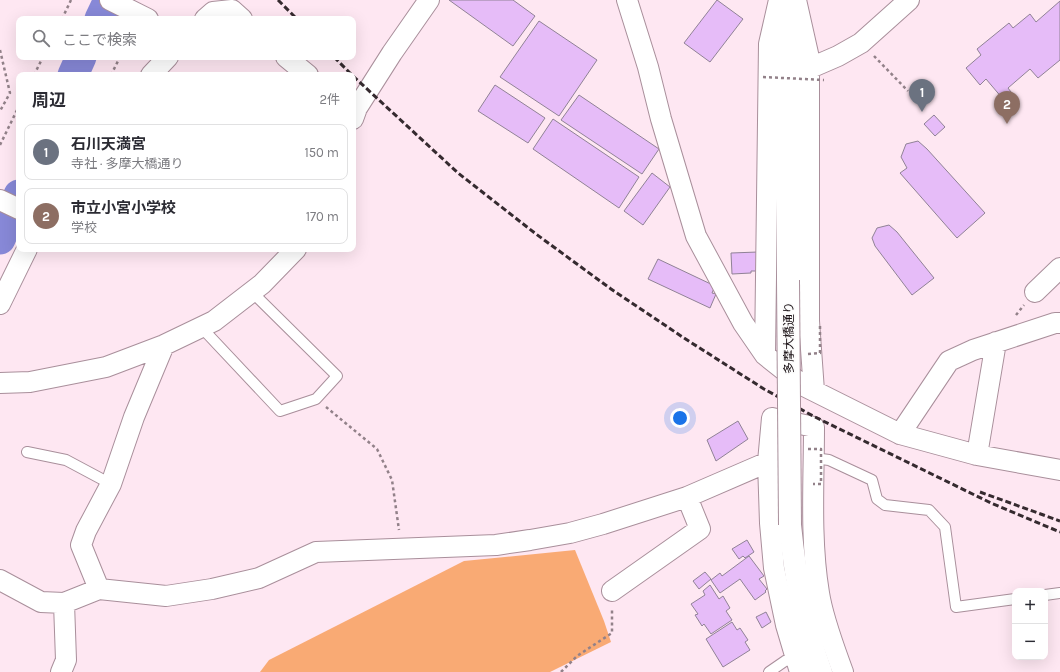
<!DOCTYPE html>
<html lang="ja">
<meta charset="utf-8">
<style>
:root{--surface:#fff;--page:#f2f2f3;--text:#2b2b33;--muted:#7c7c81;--line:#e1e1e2;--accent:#3c8177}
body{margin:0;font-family:Karla,"Noto Sans JP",sans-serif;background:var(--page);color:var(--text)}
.controls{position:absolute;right:12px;bottom:12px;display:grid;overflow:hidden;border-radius:8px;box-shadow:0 4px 16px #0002}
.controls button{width:36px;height:36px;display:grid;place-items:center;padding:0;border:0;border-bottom:1px solid var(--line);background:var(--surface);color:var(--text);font:20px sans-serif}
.you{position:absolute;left:680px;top:418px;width:14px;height:14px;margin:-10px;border:3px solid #fff;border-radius:50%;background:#1a73e8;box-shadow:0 0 0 6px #1a73e833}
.badge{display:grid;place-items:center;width:26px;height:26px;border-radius:50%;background:var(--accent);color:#fff;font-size:13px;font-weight:700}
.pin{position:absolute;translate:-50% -33px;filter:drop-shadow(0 1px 2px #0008)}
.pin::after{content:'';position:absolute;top:21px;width:14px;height:12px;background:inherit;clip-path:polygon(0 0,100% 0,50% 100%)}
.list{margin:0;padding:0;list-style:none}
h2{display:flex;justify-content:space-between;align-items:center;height:52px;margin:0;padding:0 16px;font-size:17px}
h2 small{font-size:13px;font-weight:400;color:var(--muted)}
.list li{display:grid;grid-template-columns:26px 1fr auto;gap:12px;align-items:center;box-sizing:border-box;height:56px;margin:0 8px 8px;padding:0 8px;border:1px solid var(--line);border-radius:8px}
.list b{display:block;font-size:15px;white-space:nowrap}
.list p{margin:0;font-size:13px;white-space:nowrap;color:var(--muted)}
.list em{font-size:13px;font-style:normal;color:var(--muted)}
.icon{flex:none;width:22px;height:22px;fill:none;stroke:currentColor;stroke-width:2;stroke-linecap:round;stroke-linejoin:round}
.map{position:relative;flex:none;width:1060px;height:672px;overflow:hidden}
.search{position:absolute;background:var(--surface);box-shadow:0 4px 16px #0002;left:16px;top:16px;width:340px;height:44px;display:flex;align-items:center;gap:10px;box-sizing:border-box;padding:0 14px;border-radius:8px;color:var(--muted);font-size:15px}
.panel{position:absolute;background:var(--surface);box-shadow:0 4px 16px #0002;left:16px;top:72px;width:340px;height:180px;border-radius:8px}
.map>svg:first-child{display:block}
.forest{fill:#f9aa74}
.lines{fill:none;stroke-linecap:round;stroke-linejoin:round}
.river{stroke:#8788d7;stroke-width:31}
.building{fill:#e6bcf8;stroke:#908296}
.lane-casing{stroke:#a98f9b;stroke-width:12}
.street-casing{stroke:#a98f9b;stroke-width:22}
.primary-casing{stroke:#a98f9b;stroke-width:24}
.path{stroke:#928189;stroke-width:2.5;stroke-dasharray:3 3;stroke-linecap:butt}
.lane{stroke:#fff;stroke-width:10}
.street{stroke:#fff;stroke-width:20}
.primary{stroke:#fff;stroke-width:22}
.rail{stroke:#352a2f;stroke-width:3;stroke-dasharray:6 3;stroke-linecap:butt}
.primary-bridge-casing{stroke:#a98f9b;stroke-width:24;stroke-linecap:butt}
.path-bridge{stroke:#928189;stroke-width:2.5;stroke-dasharray:3 3;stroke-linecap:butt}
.primary-bridge{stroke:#fff;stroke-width:22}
.labels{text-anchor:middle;stroke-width:3.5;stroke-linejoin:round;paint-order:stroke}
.street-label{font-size:12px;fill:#191014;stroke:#fcfcfc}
</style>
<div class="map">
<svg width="1060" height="672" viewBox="0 0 1060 672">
<rect width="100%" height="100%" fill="#fee7f2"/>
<path class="forest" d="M575 550 604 621 611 642 550 672H260L269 660 464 561Z"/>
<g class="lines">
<path class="river" d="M100 19 109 0
M73 75 81 57
M0 239 19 195"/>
</g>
<path class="building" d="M449 0H513L535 16 513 46Z
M717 0 743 19 710 62 684 43Z
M1060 1V60L1038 78 1030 69 1008 88 1011 92 1003 99 986 79 980 85 966 68 981 55 977 49 1009 23 1013 28 1030 14 1036 22Z
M539 21 597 60 559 116 500 77Z
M495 85 545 118 528 143 478 111Z
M579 95 659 149 642 174 561 120Z
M934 115 945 127 935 136 924 124Z
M553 119 639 177 619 208 533 149Z
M918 141 927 149 985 213 957 238 900 173 907 168 901 157 906 144Z
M652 173 670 187 643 225 624 211Z
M889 225 897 232 934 278 912 295 875 246 872 238 877 228Z
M758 252 759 271H751V273L732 274 731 253Z
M658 259 715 286 712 293 716 294 710 308 648 279Z
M738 421 748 439 716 461 707 440Z
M747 540 754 552 745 558 743 556 739 559 732 549Z
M749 556 764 576 759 579 767 589 765 591 766 592 755 600 740 579 720 593 711 580 720 573 722 576Z
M705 572 711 579 699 589 693 581Z
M710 585 719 599 723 596 730 608 726 611 732 620 711 634 704 624 702 626 695 615 698 614 691 604 705 595 703 591Z
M766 612 771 622 762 628 756 617Z
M732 622 737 630 740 628 748 640 745 642 750 650 723 667 706 639Z"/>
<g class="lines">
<defs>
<path id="lane" d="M201 327 280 411 316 399 337 376 252 292
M27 452 66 460 111 484
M814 458 829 460 872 480 877 499 885 505 929 510 945 527 956 607 1015 599
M1045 595 1060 593
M769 672 785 661 796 659"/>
<path id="street" d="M110 0 148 19
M627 0 648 67 661 119 696 236 743 323 765 355 804 386 900 434 977 455 1060 470
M796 0 809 58V321L814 391
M205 19 213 12 232 10 242 19
M286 57 308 75
M808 69 838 56 861 43 909 0
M151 75 168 57
M353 119 357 108 392 53 429 0
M0 200 19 209
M1035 292 1060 268
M0 304 27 249
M765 355 769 44 779 0
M0 383 30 382 106 367 164 345 214 321 262 284 296 249
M900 434 949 361 973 350 1055 323H1060
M977 455 996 342
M0 580 41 602 64 603 99 589 166 596 212 589 259 578 316 552 496 545 530 540 570 533 603 524 687 497 768 462
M99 589 81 545 86 531 111 484 134 417 164 345
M612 591 700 529 687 497
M61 672 66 660 64 603
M800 672 786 625 774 568 770 523 768 462 772 418 814 427C814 480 810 540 819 593 823 619 834 647 843 672"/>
<path id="primary" d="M788 0V280
M790 525C795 575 803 624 821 672"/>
</defs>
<use href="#lane" class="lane-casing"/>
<use href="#street" class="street-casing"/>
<use href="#primary" class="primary-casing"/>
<path class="path" d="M62 19 71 0
M0 50 10 93 0 111
M874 56 908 91
M34 75 43 57
M111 75 120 57
M0 145 19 106
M1016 315 1024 305
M326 407 377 449 392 480 399 530
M561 672 577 656 612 633V608"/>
<use href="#lane" class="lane"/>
<use href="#street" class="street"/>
<use href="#primary" class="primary"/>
<path class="rail" d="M278 0 297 19
M334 57 352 75
M353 76 458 173 536 234 611 289 684 338 764 389 815 417 991 503 1060 532
M980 492 1060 521"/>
<defs>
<path id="primary-bridge" d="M788 280 790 525"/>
</defs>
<use href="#primary-bridge" class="primary-bridge-casing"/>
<path class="path-bridge" d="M763 77 824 80
M808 354 820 353V324
M808 449H821V484H813"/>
<use href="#primary-bridge" class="primary-bridge"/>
</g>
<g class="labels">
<g class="street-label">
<text transform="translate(789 338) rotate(-90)" y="4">多摩大橋通り</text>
</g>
</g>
</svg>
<div class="controls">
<button>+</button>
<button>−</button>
</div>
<div class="you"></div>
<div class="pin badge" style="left:922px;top:112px;background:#6b7280">1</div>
<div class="pin badge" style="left:1007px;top:124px;background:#8d6e63">2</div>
<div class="search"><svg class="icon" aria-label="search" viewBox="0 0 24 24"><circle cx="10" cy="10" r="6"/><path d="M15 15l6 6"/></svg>ここで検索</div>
<section class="panel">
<h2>周辺<small>2件</small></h2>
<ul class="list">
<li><span class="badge" style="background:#6b7280">1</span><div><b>石川天満宮</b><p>寺社 · 多摩大橋通り</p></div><em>150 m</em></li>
<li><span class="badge" style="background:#8d6e63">2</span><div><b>市立小宮小学校</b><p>学校</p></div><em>170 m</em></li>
</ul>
</section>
</div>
